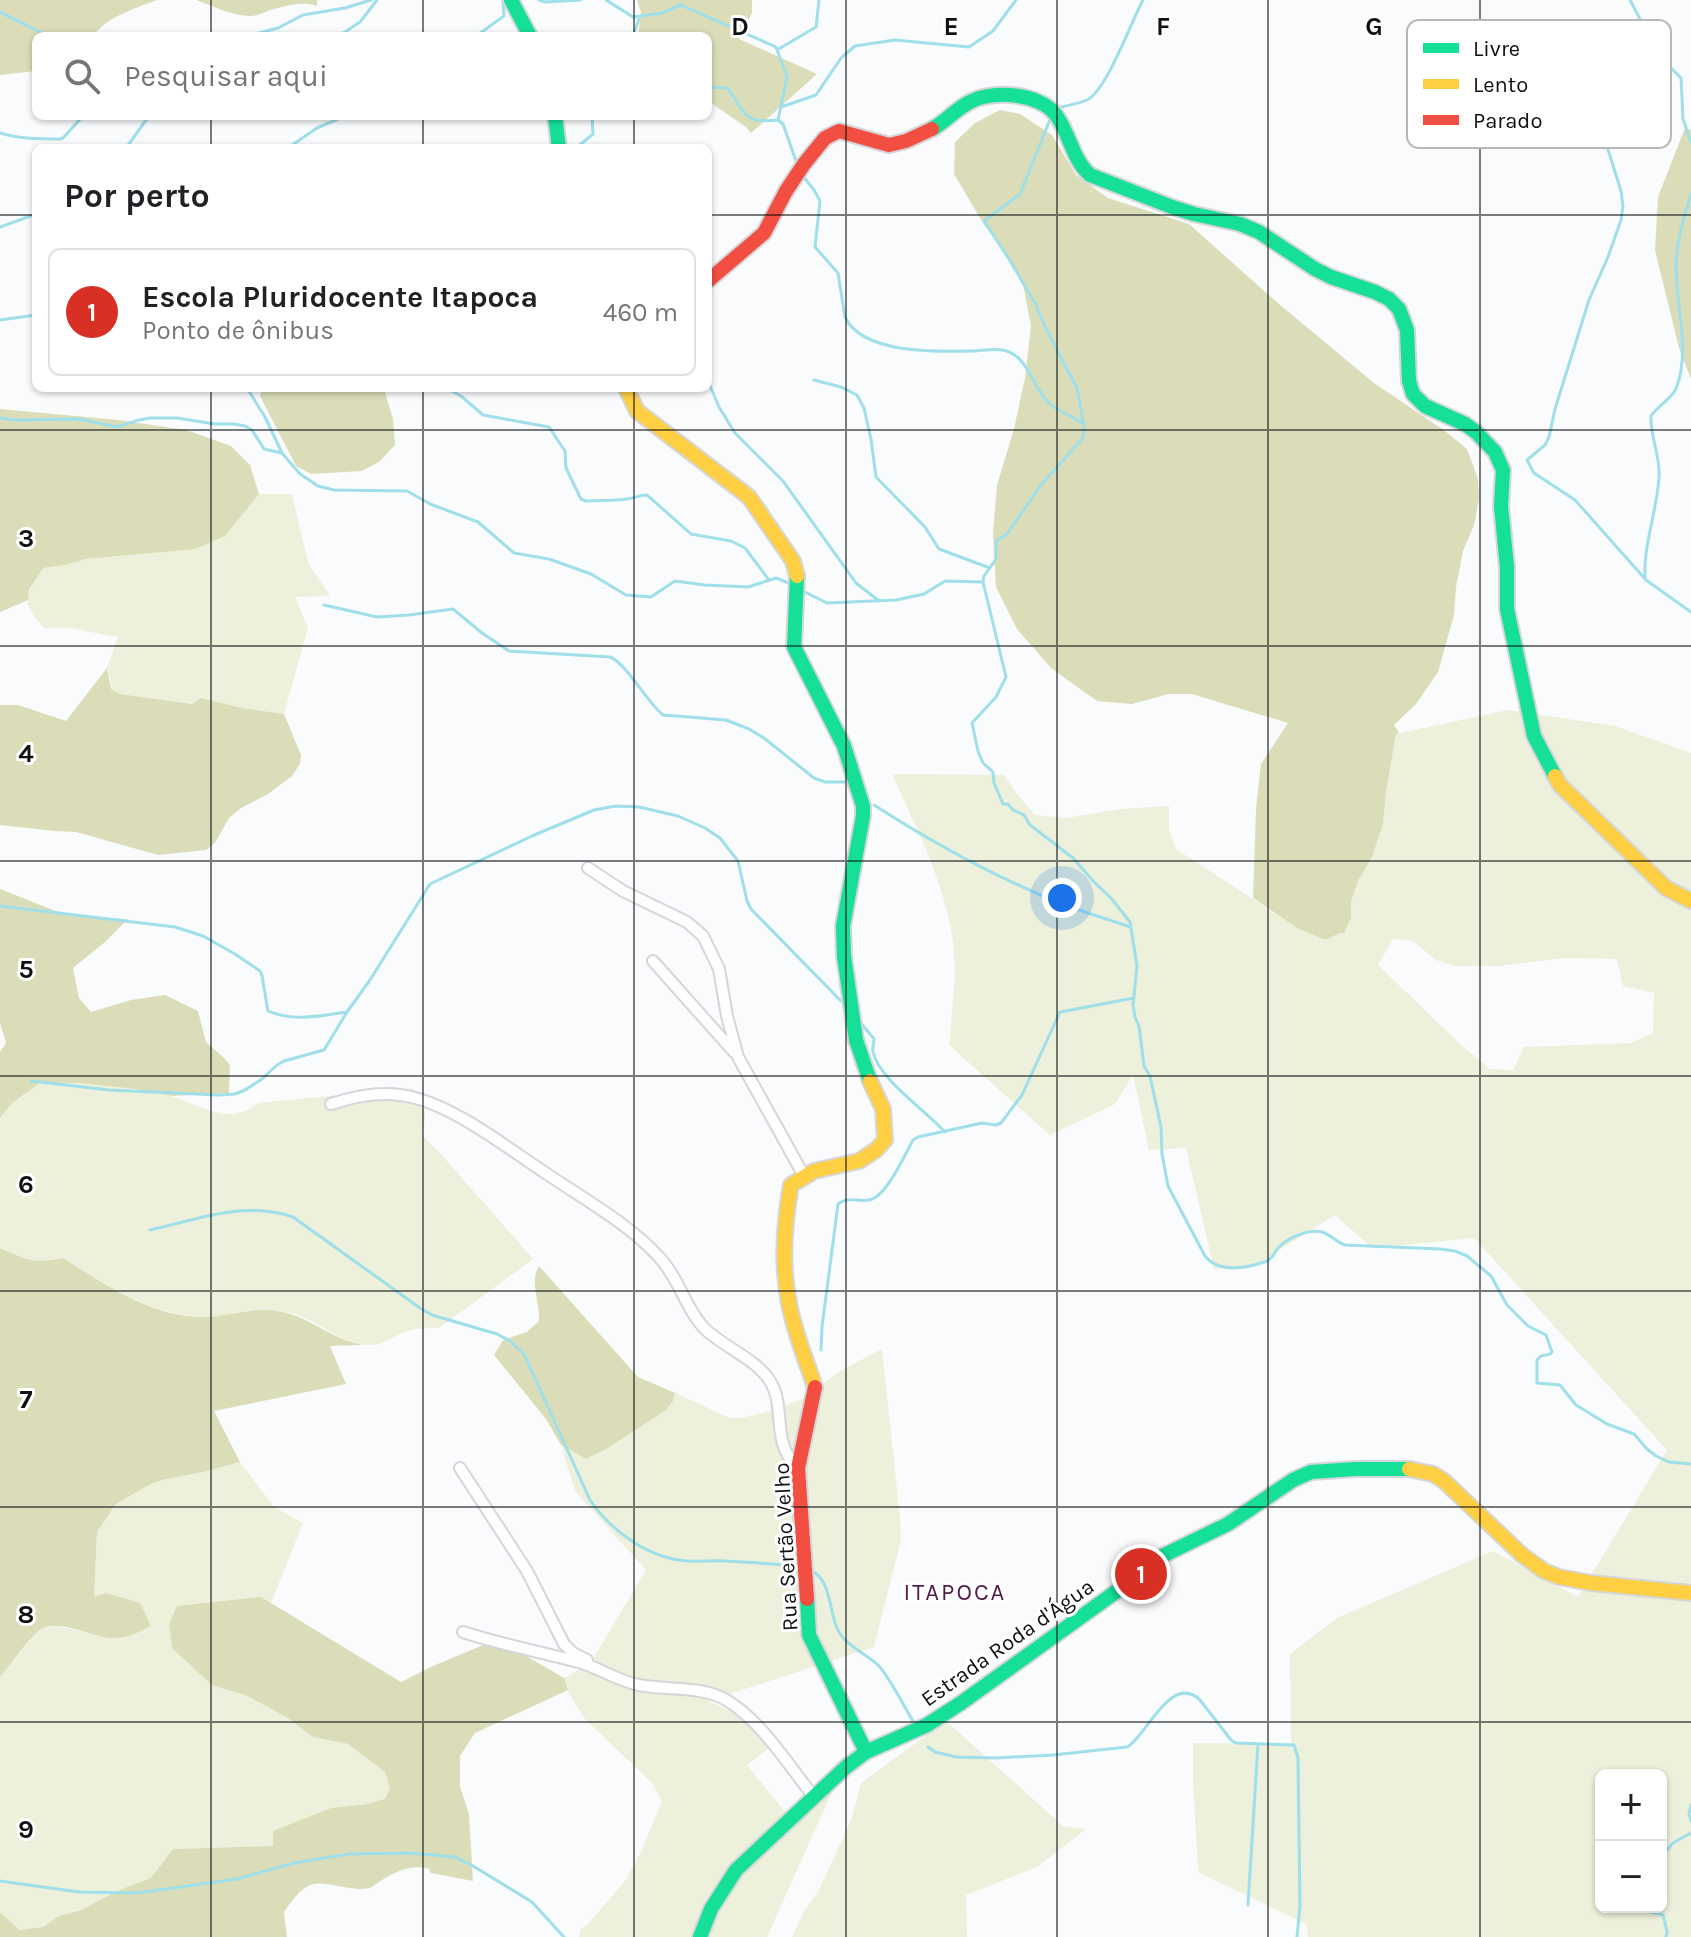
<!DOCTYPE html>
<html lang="pt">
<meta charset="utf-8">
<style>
:root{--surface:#fff;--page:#f2f2f2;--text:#202124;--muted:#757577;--line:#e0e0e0;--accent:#d93025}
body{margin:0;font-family:Karla,sans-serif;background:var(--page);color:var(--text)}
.controls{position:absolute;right:24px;bottom:24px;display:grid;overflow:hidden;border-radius:12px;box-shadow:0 2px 6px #0004}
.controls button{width:72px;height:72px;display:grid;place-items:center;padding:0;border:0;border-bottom:2px solid var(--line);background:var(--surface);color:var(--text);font:40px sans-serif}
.you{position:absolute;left:1062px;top:898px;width:28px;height:28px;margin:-20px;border:6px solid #fff;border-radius:50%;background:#1a73e8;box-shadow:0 0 0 12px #1a73e833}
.badge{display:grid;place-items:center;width:52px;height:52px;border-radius:50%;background:var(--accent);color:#fff;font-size:26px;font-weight:700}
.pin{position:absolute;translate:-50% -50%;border:4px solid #fff;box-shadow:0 2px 8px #0006}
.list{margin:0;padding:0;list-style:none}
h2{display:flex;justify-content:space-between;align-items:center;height:104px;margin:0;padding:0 32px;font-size:34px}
h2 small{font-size:26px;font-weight:400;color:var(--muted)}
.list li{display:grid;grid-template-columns:52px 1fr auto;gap:24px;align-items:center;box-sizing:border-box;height:128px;margin:0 16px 16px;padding:0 16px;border:2px solid var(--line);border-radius:12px}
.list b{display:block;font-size:30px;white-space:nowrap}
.list p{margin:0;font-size:26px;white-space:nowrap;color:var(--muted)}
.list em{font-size:26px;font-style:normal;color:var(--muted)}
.icon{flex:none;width:44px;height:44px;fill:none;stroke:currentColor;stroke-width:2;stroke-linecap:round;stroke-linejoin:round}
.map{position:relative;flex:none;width:1691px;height:1937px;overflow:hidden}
.search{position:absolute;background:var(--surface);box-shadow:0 2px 6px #0004;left:32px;top:32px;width:680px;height:88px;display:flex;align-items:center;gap:20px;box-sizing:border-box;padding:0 28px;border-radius:12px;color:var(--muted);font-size:30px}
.panel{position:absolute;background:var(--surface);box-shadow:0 2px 6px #0004;left:32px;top:144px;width:680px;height:248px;border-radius:12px}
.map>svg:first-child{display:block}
.green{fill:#edf0da;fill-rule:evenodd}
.forest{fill:#daddb8}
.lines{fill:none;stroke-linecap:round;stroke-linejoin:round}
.stream{stroke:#9edfea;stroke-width:3}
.street-casing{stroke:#d5d6d9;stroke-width:14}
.fast-casing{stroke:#d5d6d9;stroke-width:18}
.slow-casing{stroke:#d5d6d9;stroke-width:18}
.jam-casing{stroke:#d5d6d9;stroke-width:18}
.street{stroke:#fefeff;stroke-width:10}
.fast{stroke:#16e098;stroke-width:14}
.slow{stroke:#ffcf43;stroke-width:14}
.jam{stroke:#f24e42;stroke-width:14}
.grid{fill:none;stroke:#0f1013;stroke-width:2;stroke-opacity:0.55}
.labels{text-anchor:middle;stroke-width:6;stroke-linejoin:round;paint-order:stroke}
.street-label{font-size:22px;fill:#0f1013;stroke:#fff}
.neighbourhood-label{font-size:24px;letter-spacing:2px;fill:#511d4b;stroke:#fff}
.key{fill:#fff;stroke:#b7b7b8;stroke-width:2}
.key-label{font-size:22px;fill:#0f1013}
.grid-label{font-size:26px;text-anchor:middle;font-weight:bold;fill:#0f1013;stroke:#fff;stroke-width:6;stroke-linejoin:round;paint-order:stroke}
</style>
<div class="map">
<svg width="1691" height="1937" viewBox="0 0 1691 1937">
<rect width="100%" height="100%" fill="#fafbfd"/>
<path class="green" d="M259 494H292L308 563 330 596 295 597 308 628 284 714 242 708 201 698 193 704 120 694 111 689V681L107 668 118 637 69 628H44C20 602 25 596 43 568L65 565 85 559 225 536Z
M1508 710 1615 726 1691 753V1937H1308L1306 1924 1198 1872 1193 1781V1743L1291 1744 1290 1654 1337 1618 1493 1551 1578 1597 1667 1450 1474 1238 1372 1248 1335 1215 1254 1266 1214 1269 1186 1148 1149 1150 1133 1075 1115 1104 1050 1135 949 1045C952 1009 958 971 952 935 943 879 915 825 892 774L1004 775 1016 793 1035 815 1066 818 1121 809 1169 806V830L1176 849 1297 928 1325 940 1344 931 1351 918V902L1358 881 1372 857 1383 824 1386 792 1396 734ZM1393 939 1413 941 1436 960 1456 966H1499L1563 958 1617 959 1623 986 1654 993 1653 1033 1631 1043 1524 1047 1513 1070 1490 1069 1458 1042 1378 965ZM1601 1775H1661V1907H1601Z
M40 1083C81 1083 131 1083 170 1096 188 1101 205 1111 224 1114 235 1115 249 1111 258 1103L413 1088C427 1109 427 1111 422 1136L439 1152 533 1259 439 1328C429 1328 418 1328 408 1331 394 1335 384 1346 368 1345 340 1344 321 1322 295 1314 264 1305 234 1317 203 1317 151 1316 106 1284 63 1258 34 1264 27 1260 0 1248V1118L12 1103Z
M882 1349 900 1517 901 1540 874 1647 708 1701 735 1713 753 1727 769 1748 747 1765 789 1817 835 1785 767 1937H579L580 1930 588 1924 625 1881 641 1852 662 1801 652 1783 584 1718 569 1693 564 1678 590 1664 646 1570 575 1491 561 1445 586 1459 608 1448 666 1410 673 1401 675 1393 730 1418H740L773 1411 802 1399 840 1371Z
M240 1462 274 1507 303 1523 271 1603 261 1597 212 1685 246 1696 288 1718 313 1737 348 1744 385 1772 390 1788 385 1799 367 1804 331 1808 274 1831 273 1846 173 1849 151 1878 117 1891 81 1910 59 1916 43 1927 19 1931 0 1912V1677L35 1634 44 1627 57 1626 109 1638 151 1627 139 1603 94 1598 97 1532 116 1504 149 1485 162 1480 203 1472Z
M946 1721 1063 1826 1086 1829 1037 1867 966 1895 967 1937H792L805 1910 818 1892 837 1851 852 1818 861 1783Z"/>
<path class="forest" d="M0 0H157C134 9 108 16 93 36H36V71L0 75Z
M196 0H317V6C305 1 287 5 274 9 266 11 259 16 250 16 231 16 214 6 196 0Z
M637 0H752V13L739 39 817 74 751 133 746 127 708 101V36H638L641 12Z
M1000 110 1020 114 1052 135 1076 175 1108 198 1189 224 1280 305 1374 383 1445 431 1467 449 1478 479 1479 499 1474 525 1463 551 1456 587 1454 615 1438 672 1416 704 1394 725 1399 733 1396 734 1386 792 1383 824 1372 857 1358 881 1351 902V918L1344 933H1340L1325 940 1297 928 1253 898 1256 809 1261 764 1288 723 1192 694H1169L1132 704 1097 701 1051 668 1017 629 996 587 993 533 997 485 1014 429 1025 378 1031 326 1023 284 1007 254 983 223 954 174 955 142 975 123Z
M1685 128 1691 130V379L1679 348 1655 250 1658 197Z
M262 388 384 389 393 419 395 445 379 462 362 471 311 474 296 466 260 396Z
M0 409 118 420 186 430 231 446 250 465 259 494 225 536 195 549 85 559 65 565 43 568 29 590 28 600 0 612Z
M107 668 111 689 120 694 192 704 201 698 242 708 284 714 301 755 300 764 292 776 268 794 241 808 229 818 215 843 206 850 158 855 76 832 55 831 0 825V705H18L66 721Z
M0 889 68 916 128 919 105 942 73 968 79 998 91 1012 131 1000 165 995 198 1011 206 1042 223 1057 230 1065 229 1093 172 1096 137 1089 78 1083H40L12 1103 0 1118V1052L6 1043 0 1023Z
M0 1248C27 1260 34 1264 63 1258 105 1284 151 1317 203 1317 227 1317 253 1307 277 1311 304 1315 320 1330 345 1340 350 1342 357 1343 362 1345L330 1346 346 1384 214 1411 240 1462 203 1472 162 1480 149 1485 116 1504 97 1532 94 1597 106 1593 140 1603 151 1626C137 1633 125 1639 109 1638 90 1636 58 1619 41 1629 31 1635 9 1667 0 1677Z
M539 1266 638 1377 675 1393 673 1401 666 1410 608 1448 586 1459 561 1445 546 1419 494 1355 503 1340 527 1332 539 1321C540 1302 529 1281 539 1266Z
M261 1597 401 1682 433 1666 488 1643 514 1649 564 1678 568 1690 475 1733 460 1756V1787L469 1814 473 1881 431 1873 429 1869C412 1864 397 1871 382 1880 378 1882 376 1885 372 1887 355 1894 326 1879 310 1885 299 1890 291 1902 284 1912L287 1937H0V1912L19 1930 43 1927 59 1916 81 1910 117 1891 151 1878 173 1849 273 1846V1831L331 1808 367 1804 385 1799 390 1788 385 1772 348 1744 313 1737 288 1718 247 1696 212 1685 172 1648 169 1624 177 1606Z"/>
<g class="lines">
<path class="stream" d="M539 0 545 2 581 0
M606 0 633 17 662 13 681 5 776 47 787 77 778 120 783 124 796 161
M1630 0 1660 57 1681 78 1683 119 1691 142
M0 12 48 36
M248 36 278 28 303 15 345 8 371 0
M339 36 360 22 377 0
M476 36 504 16 503 0
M633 36 640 16
M777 50 816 27 819 0
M708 87 727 88C747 113 742 124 778 120
M781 107 816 95 841 58 855 46 895 40 969 47 993 31 1016 0
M1056 109C1066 105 1078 104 1087 100 1107 90 1131 22 1143 0
M1051 117 1020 194 984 221 1009 259 1036 305 1045 327 1077 388 1084 426 1083 438 1041 485 1007 534 996 541V559L984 576 983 582 1006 677 996 697 972 723 978 751 983 763 993 772 994 783 1003 804H1008L1013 810 1024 815 1030 825 1073 858 1094 882 1111 898 1130 922 1137 966 1133 1005 1135 1017 1139 1026 1144 1066 1150 1076 1161 1127 1162 1154 1168 1186 1205 1256C1219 1274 1248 1268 1267 1261 1274 1257 1274 1252 1279 1247 1289 1237 1309 1229 1322 1232 1330 1234 1336 1242 1345 1245L1440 1249 1455 1251 1467 1256 1491 1276 1507 1305 1528 1326 1546 1335 1552 1352 1550 1354 1541 1356 1537 1360V1383L1560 1385 1576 1405 1607 1424 1634 1434 1647 1449 1656 1456 1669 1462 1691 1464
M0 133C19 139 40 139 60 139L63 138 83 116
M1606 143 1621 191 1623 206 1621 220 1608 257 1589 300 1555 409 1549 437 1545 445 1527 460 1534 473 1575 500 1646 580 1691 612
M126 148 149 116
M288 148 317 128 345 116
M576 148 593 134 592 116
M803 176 814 190 820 201 815 247 838 273 845 317C862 354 937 352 971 351 981 351 992 348 1002 350 1029 354 1032 389 1050 404 1059 412 1072 416 1082 423
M0 227 36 214
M0 320 36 315
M814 380 841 387 857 395 864 408 871 439 876 477 925 527 939 549 990 568
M708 381 719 407 735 433 783 481 856 583 878 600
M247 388 265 417 282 453 300 474 318 486 334 490 407 491 430 504 478 522 514 553 549 559 591 574 626 595 651 597 675 581 705 585 748 587 776 578 791 584
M435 388 450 390 461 396 483 415 549 427 565 451 566 468 581 499 586 501C599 500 614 501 627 499 635 498 640 495 647 495L691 534 731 541 745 548 769 580
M0 418 14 420 79 419 117 427 139 420 150 418H177L215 424H234L245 426 252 430 264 449 282 453
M1645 577C1643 547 1657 510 1659 478 1661 457 1650 437 1651 416 1658 406 1671 399 1676 389 1691 349 1676 308 1676 267 1676 242 1684 217 1691 194
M805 592 827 603 896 600 924 594 945 581 982 582
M324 605 377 617 409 615 453 609 482 633 509 651 610 657C627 664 646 701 663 715L726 720 749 729 764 738 814 778 825 782H844
M874 805C933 843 995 877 1060 903 1083 912 1107 919 1130 927
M0 906 175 927 203 936 235 954 260 971 262 976 268 1011C293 1022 320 1016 347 1012
M860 1022 874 1039C874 1043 872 1048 873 1052 879 1079 926 1111 945 1132
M31 1081 109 1090 218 1095 235 1094 245 1090 262 1079 277 1065 284 1061 324 1050 347 1012 370 980 430 884 532 836 594 810 616 806 639 807 678 816 705 828 720 838 738 861 747 901 751 909 841 1001
M150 1230C196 1220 246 1200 293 1217L420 1308 432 1315 497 1334 510 1341 524 1354 590 1500C612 1532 650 1559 688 1561 701 1562 713 1560 726 1561 749 1562 772 1564 795 1566
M821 1350 822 1327 838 1204C848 1196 857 1202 869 1200 886 1198 905 1154 913 1140L918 1137 982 1123 996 1125 1001 1123 1022 1095 1060 1012 1134 998
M808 1569C832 1578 828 1608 837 1628 845 1646 864 1652 878 1665 889 1676 905 1708 914 1723
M928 1747 935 1752 956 1757 996 1758 1053 1755 1127 1747C1146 1737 1171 1672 1200 1700L1231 1740 1236 1743 1294 1745 1298 1758 1300 1906 1297 1937
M1691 1805 1689 1814 1691 1821
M1661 1857 1673 1843 1691 1833
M0 1881 79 1892 137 1893 237 1879 294 1863 349 1854 410 1853 455 1857 473 1866 532 1902 564 1937
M1248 1905 1258 1744
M1641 1907 1646 1911 1663 1915 1667 1931 1666 1937"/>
<defs>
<path id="street" d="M588 868 623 891 687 922 703 936 719 969 727 1016 738 1057 804 1176
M653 961 734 1052
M331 1104C359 1095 386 1090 415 1098 458 1109 509 1149 547 1174 584 1199 629 1224 659 1257 679 1278 686 1310 705 1329 724 1347 752 1357 768 1378 788 1406 769 1441 798 1468
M460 1468 527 1571 564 1644 573 1653 587 1660
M463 1632C502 1645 542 1652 582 1663 601 1669 618 1681 639 1685 668 1691 702 1685 728 1701 762 1722 789 1766 814 1797"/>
<path id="fast" d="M511 0 530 36
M555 116 559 148
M932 129C945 122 955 110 968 103 991 89 1040 93 1056 115 1070 134 1072 159 1090 175L1172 207 1194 214 1240 224 1259 232 1315 269 1331 277 1375 292 1389 299 1399 309 1407 330 1409 381 1413 394 1425 406 1465 424 1476 432 1495 452 1503 470 1501 506 1507 567V609L1534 736 1555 776
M797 576 794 647 844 746 863 806V816L843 926 844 956 856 1040 870 1081
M807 1599 809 1635 866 1752
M700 1937 711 1909 736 1870 846 1767 866 1752 927 1725 961 1703 1117 1591 1158 1558 1228 1524 1293 1480 1311 1472 1355 1469H1409"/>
<path id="slow" d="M626 388 637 411 749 497 793 561 797 576
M1555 776 1560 785 1666 888 1691 901
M815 1387C806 1360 794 1332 789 1303 781 1264 784 1224 791 1185L814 1171 859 1161 876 1150 885 1140 883 1109 870 1081
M1409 1469 1433 1474 1444 1481 1522 1555 1544 1571 1559 1577 1591 1583 1691 1593"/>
<path id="jam" d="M708 281 764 233 786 191 804 164 825 138 839 131 889 145 906 141 932 129
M807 1599 798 1468 815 1387"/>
</defs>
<use href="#street" class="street-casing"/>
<use href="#fast" class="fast-casing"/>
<use href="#slow" class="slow-casing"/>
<use href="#jam" class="jam-casing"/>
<use href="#street" class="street"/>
<use href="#fast" class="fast"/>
<use href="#slow" class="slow"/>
<use href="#jam" class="jam"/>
</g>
<path class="grid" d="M211 0V36M423 0V36M634 0V36M846 0V1937M1057 0V1937M1268 0V1937M1480 0V1937M211 116V148M423 116V148M634 116V148M0 215H36M708 215H1691M211 388V1937M423 388V1937M634 388V1937M0 430H1691M0 646H1691M0 861H1691M0 1076H1691M0 1291H1691M0 1507H1691M0 1722H1691"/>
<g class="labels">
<g class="street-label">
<text transform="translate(785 1547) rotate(-93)" y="8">Rua Sertão Velho</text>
<text transform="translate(1007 1642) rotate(-35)" y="8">Estrada Roda d'Água</text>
</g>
<g class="neighbourhood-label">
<text x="955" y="1600">ITAPOCA</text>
</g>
</g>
<rect x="1407" y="20" width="264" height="128" rx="12" class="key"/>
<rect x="1423" y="43" width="36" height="10" fill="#16e098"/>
<rect x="1423" y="79" width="36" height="10" fill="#ffcf43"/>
<rect x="1423" y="115" width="36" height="10" fill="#f24e42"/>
<g class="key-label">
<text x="1473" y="56">Livre</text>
<text x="1473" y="92">Lento</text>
<text x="1473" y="128">Parado</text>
</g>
<g class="grid-label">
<text x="740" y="35">D</text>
<text x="951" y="35">E</text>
<text x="1163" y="35">F</text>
<text x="1374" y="35">G</text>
<text x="26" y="547">3</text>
<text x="26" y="762">4</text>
<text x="26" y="978">5</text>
<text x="26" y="1193">6</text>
<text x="26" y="1408">7</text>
<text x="26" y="1623">8</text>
<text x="26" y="1838">9</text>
</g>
</svg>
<div class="controls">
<button>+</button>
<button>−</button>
</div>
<div class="you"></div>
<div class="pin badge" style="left:1141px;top:1574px">1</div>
<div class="search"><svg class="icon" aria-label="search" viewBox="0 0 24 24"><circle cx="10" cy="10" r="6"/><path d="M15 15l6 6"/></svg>Pesquisar aqui</div>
<section class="panel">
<h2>Por perto<small></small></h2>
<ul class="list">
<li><span class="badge">1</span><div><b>Escola Pluridocente Itapoca</b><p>Ponto de ônibus</p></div><em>460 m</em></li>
</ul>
</section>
</div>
